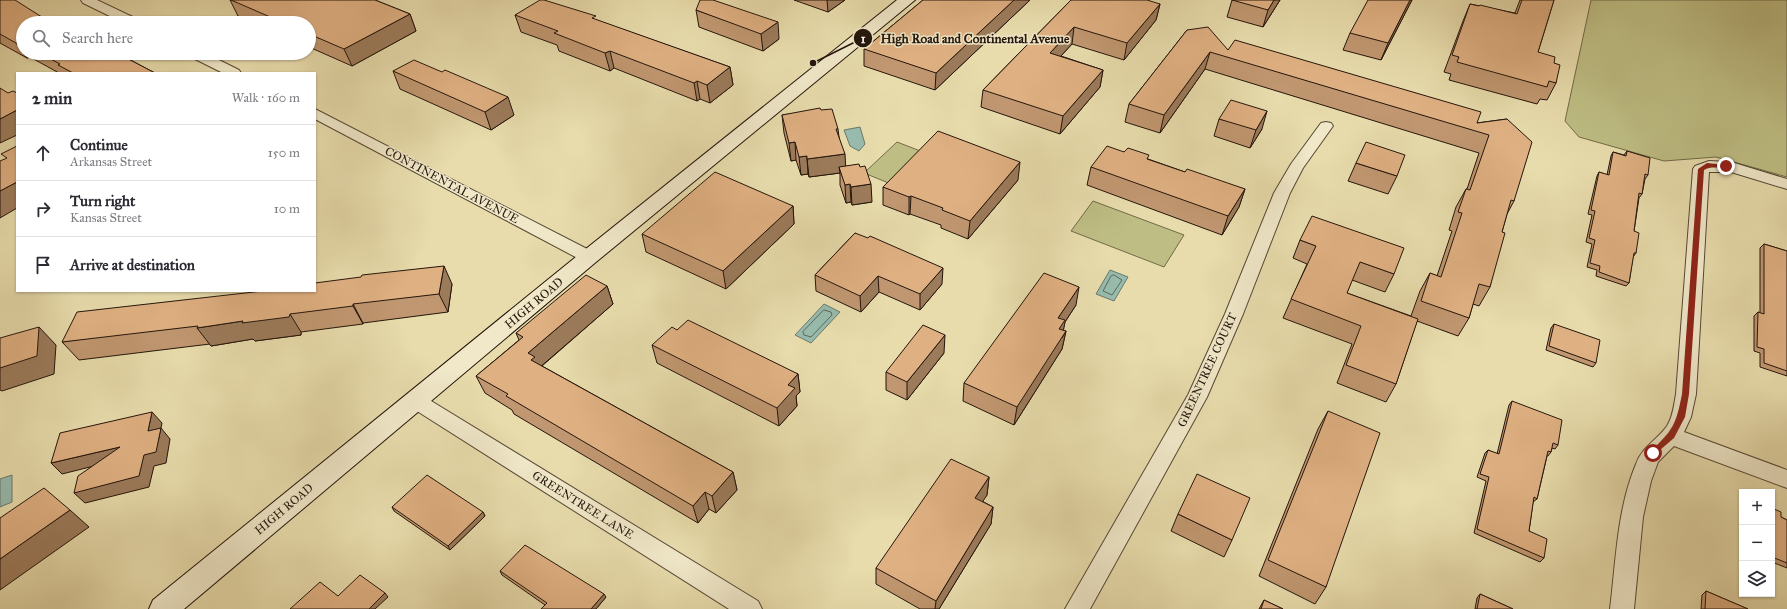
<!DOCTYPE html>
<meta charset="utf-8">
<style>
:root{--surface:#fff;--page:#f2f2f3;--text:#2b2b33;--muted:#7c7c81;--line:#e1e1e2}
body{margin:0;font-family:"IM FELL Great Primer",serif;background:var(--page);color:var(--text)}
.controls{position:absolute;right:12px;bottom:12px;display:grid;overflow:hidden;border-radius:0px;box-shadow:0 1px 3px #0004}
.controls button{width:36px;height:36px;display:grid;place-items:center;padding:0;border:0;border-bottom:1px solid var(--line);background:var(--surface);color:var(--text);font:20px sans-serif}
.stop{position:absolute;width:12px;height:12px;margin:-9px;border:3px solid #8f2418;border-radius:50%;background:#fff}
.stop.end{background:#8f2418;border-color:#fff;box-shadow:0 1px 4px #0008}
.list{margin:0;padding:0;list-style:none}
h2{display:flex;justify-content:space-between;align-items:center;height:52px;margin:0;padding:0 16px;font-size:17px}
h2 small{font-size:13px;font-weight:400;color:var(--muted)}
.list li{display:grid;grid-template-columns:26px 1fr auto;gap:12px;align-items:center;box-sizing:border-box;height:56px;padding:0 16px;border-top:1px solid var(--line)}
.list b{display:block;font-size:15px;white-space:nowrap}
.list p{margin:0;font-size:13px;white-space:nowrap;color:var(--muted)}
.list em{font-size:13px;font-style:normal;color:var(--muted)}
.icon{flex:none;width:22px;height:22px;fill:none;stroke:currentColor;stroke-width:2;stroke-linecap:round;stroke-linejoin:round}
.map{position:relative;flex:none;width:1787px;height:609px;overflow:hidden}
.search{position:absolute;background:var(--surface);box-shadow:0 1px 3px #0004;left:16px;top:16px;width:300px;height:44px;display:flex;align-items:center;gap:10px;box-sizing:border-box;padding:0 14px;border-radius:22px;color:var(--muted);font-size:15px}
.panel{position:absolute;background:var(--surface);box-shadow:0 1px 3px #0004;left:16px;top:72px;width:300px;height:220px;border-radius:0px}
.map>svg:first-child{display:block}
.green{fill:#bebe84;stroke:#716a48}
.water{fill:#97bbad;stroke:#69796c}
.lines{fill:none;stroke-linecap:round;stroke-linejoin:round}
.shore{stroke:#5e685c;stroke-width:1}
.street-casing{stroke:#554733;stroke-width:2}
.secondary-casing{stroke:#24150b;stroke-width:2}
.street{fill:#f0e8c9;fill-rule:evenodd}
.secondary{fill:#f0e8c9;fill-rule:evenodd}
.wall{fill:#c09770;stroke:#24150b}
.shaded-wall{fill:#9c7b5b;stroke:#24150b}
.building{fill:#dfb082;stroke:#24150b}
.route{fill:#8f2418}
.labels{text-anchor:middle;stroke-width:3;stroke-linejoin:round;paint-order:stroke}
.street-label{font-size:12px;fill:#24150b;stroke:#f0e8c9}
.leader{fill:none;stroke:#24150b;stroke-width:1.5}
.callout-dot{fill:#24150b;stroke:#f0e8c9;stroke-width:1.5}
.mark-label{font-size:12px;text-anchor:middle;font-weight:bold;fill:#fff}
.callout-label{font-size:13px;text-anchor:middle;font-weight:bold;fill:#24150b;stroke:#f0e8c9;stroke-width:3;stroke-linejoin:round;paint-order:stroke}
</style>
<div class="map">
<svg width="1787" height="609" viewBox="0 0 1787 609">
<rect width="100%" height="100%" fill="#e8dcac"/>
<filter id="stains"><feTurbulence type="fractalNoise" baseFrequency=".005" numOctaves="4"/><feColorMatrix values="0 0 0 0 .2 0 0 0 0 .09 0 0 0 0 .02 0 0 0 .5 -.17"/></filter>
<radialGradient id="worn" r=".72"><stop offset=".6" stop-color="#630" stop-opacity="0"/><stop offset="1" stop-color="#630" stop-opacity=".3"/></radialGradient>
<path class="green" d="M1591 0H1787V177L1716 157 1664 161 1579 137 1565 121Z
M897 142 923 152 891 184 864 173Z
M1093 201 1184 235 1164 267 1071 231Z"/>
<path class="water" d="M860 127 865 144 859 151 850 146 844 130Z
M1110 270 1128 277 1114 301 1096 294Z
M824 304 840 312 811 343 795 335Z
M12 475V502L0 507V479Z"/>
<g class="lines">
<path class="shore" d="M1114 275 1122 280 1112 295 1103 291 1111 276Z
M824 310 831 312 832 315 811 337 804 335 803 332Z"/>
<defs>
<path id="street" d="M81 0H97L139 20 140 23H124L83 3Z
M187 53H205L239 70 241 73H223L189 56Z
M315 109 595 253 598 257 595 261 589 263 583 261 315 119Z
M1326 122 1331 123 1333 126 1303 168 1290 193 1243 314 1207 397 1090 609H1065L1188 395 1225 314 1274 193 1291 164 1321 123Z
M1709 161 1731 162 1787 179V189L1731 172H1709L1696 394 1691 417 1684 432 1787 470V488L1674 446 1658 462 1651 481 1643 517 1634 609H1610C1616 561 1617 509 1636 464 1642 447 1657 440 1667 426 1673 417 1674 404 1676 394L1693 169 1695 166Z
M416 393 423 396 758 601 762 609H729L409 406 406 401 409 396Z"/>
<path id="secondary" d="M897 0H915L596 262 184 609H149L153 600 582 252Z"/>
</defs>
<use href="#street" class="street-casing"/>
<use href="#secondary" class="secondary-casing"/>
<use href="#street" class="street"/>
<use href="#secondary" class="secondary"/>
</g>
<path class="wall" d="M0 0 45 19 60 23H23V53H117L155 73H59L30 57 27 58 0 43Z
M230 0H375L410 14 416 31 352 66 309 47V23H254L238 16Z
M794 0H845L828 12Z
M923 0H1030L935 90 864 66V49Z
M1071 0 1160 4 1156 20 1124 60 1072 44 1061 56 1103 70 1100 87 1060 134 981 107 983 90Z
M1232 0H1280L1263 27 1227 17Z
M1412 0 1381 60 1343 50 1350 33Z
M1520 0H1554L1538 52 1554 63 1556 83 1547 100 1540 99 1537 104 1449 80 1451 74 1444 72 1463 21 1470 4 1515 13Z
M696 10 779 39 763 51 699 27Z
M515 15 596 20 730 67 733 85 710 103 700 99 697 101 614 68 610 71 559 51 557 45 521 32Z
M1187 30 1228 50 1477 123 1507 119 1514 201 1507 214 1502 232 1490 287 1479 306 1473 304 1469 318 1458 336 1417 321 1396 384 1386 402 1337 383 1352 344 1283 318 1307 264 1293 258 1300 240 1394 274 1385 292 1352 280 1347 293 1411 316 1420 291 1430 273 1437 276 1452 231 1449 230 1456 207 1466 189H1467L1479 153 1205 69 1160 133 1125 122 1129 104Z
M393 71 514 115 491 130 400 89Z
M821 110 838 129 839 137 845 166 872 202 852 205 851 202 846 203 840 185V173L809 177 808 174 801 175 796 160 791 161 784 133 782 115Z
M1219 119 1262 129 1250 148 1214 136Z
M1627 151 1648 175 1645 179 1642 194 1639 198 1634 231 1636 253 1633 257 1629 283 1626 286 1596 276 1597 270 1587 267 1592 244 1586 242 1592 215 1588 214 1597 176 1599 172 1607 175 1611 156 1613 152 1624 155Z
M1124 152 1148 159 1185 172 1245 189 1239 207 1222 235 1087 185 1091 167Z
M1356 163 1397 176 1388 194 1348 181Z
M1018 180 968 239 941 228V225L910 214 909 215 883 205V187Z
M793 206 794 224 726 289 646 252 642 234Z
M855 233 942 284 920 310 879 292 861 312 816 291 815 275Z
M1764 244 1787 251V376L1760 367V353L1754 351V316L1758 312 1760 313V248Z
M452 284 448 312 363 323V324L301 332V335L255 341 253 339 211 346 210 344 79 360 62 342Z
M607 286 613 304 542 366 733 472 737 490 716 513 709 509 698 523 514 414 512 410 485 393 476 376 519 340 516 333Z
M1076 305 1065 322 1063 330 1066 331 1062 349 1014 425 963 401 964 383Z
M1554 324 1596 363 1593 367 1546 350 1551 328Z
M677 330 798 374 800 392 796 396 797 406 779 426 657 363 652 345Z
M944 353 907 400 886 390V372Z
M1512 401 1558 445 1555 449 1552 448 1551 452 1548 456H1547L1537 499 1533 502 1529 531 1544 558 1540 562 1474 533 1486 481 1477 477 1485 453 1488 450 1497 454 1509 405Z
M1328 411 1326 587 1315 604 1259 576 1318 429Z
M989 477 987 495 982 501 993 507 991 524 939 609H920L876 584V568Z
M392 507 483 512 485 516 450 550 394 511Z
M1772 508 1781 517 1787 520V568L1772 562Z
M1178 514 1232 540 1224 557 1171 531Z
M500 571 606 597 596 609H541L545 605 502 575Z
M1706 591 1748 609H1701L1702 595Z
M1480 594 1513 609H1475L1477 598Z
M1264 600 1283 609H1259Z"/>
<path class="shaded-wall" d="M827 0H845L828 12Z
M1014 0H1030L935 90 936 73Z
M1274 0H1280L1263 27 1268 10Z
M1410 0H1412L1381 60 1388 43Z
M1160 4 1156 20 1124 60 1127 43Z
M410 14 416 31 352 66 344 49Z
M778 22 779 39 763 51 761 34Z
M1074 27 1072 44 1048 70 1050 53Z
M19 42 23 48V53L16 43Z
M610 51 614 68 610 71 605 53Z
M1210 52 1205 69 1160 133 1164 115Z
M23 53H27L30 57 27 58Z
M730 67 733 85 710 103 707 85Z
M1103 70 1100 87 1060 134 1063 116Z
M697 81 700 99 697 101 694 83Z
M508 97 514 115 491 130 485 112Z
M17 110V135L0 143V119Z
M1267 111 1262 129 1250 148 1256 130Z
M795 142 796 160 791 161 789 143Z
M845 154 846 172 839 167 840 173 809 177 807 159Z
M807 156 808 174 801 175 799 157Z
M1020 162 1018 180 968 239 970 221Z
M17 182V208L0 218V191Z
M850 184 851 202 846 203 845 185Z
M871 184 872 202 852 205 851 187Z
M1245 189 1239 207 1222 235 1228 216Z
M911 196 910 214 909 215V197Z
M793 206 794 224 726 289 723 271Z
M444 266 452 284 448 312 439 294Z
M943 268 942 284 920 310V294Z
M878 276 879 292 861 312 860 296Z
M607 286 613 304 539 368V378L528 353Z
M1079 287 1076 305 1065 322 1062 338 1066 331 1062 349 1014 425 1017 407 1058 318Z
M353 304 363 323V324L353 306Z
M290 314 301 332V335L255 341 253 339 211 346 197 328Z
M39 327 56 345 54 374 2 391 0 390V368Z
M945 335 944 353 907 400V382Z
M798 374 800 392 796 396 797 406 779 426 777 408 788 385Z
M152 412 162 423 158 442 148 431Z
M161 428 170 439 166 463 154 466 149 487 85 503 74 493 144 455Z
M120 447 130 457 62 474 51 463Z
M733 472 737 490 716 513 712 496Z
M989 477 987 495 974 515 975 498Z
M705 492 709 509 698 523 693 506Z
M993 507 991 524 939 609H935L936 601Z
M70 510 89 527 0 590V559Z
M483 512 485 516 450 550 448 546Z
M385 593 388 597 375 609H369Z
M604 594 606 597 596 609H591Z"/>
<path class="building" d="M0 0H15L45 19 49 17 60 23H23V44L19 42 16 43 0 34Z
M231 0H375L410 14 344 49 309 34V23H284Z
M540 0H544L596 16 592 18 730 67 707 85 697 81 694 83 610 51 605 53 554 33 558 31 515 15Z
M700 0H713L778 22 761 34 696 10Z
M923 0H1014L936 73 864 49Z
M1071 0H1147L1160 4 1127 43 1074 27 1050 53 1103 70 1063 116 983 90Z
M1232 0H1274L1268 10Z
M1368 0H1410L1388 43 1350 33Z
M1522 0H1554L1538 52 1555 57 1554 63 1560 65 1556 83 1549 81 1547 87 1457 62 1459 57 1452 55 1470 4 1479 6 1480 5 1517 14Z
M1208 27 1228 50 1235 40 1481 112 1477 123 1507 119 1532 142 1514 201 1511 200 1502 232 1505 233 1490 287 1479 284 1469 318 1421 301 1430 273 1441 277 1462 213 1458 212 1466 189 1470 190 1489 135 1210 52 1164 115 1129 104 1187 30Z
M40 53H117L155 73H73L58 65 60 64Z
M414 60 442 72 445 70 508 97 485 112 393 71Z
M0 88 8 93 13 91 17 93V110L0 119Z
M1231 100 1267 111 1256 130 1219 119Z
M820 108 821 110 832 109 838 129H836L845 154 807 159V156L799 157 795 142 789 143 782 115Z
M938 131 1020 162 970 221 942 210 943 208 911 196 909 197 883 187Z
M1366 142 1405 155 1397 176 1356 163Z
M17 146V182L0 191V161L7 158 1 154Z
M1107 146 1124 152 1128 148 1149 155 1147 159 1185 172 1187 169 1245 189 1228 216 1091 167Z
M1627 151 1650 158 1648 175 1645 174 1642 194 1639 193 1634 231 1639 233 1636 253H1634L1629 283 1599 272 1600 266 1590 263 1595 240 1589 238 1595 211 1591 210 1599 172 1609 175 1613 152 1626 156Z
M859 164 860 167 865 166 871 184 851 187 850 184 845 185 839 167Z
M715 172 793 206 723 271 642 234Z
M1312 216 1404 248 1394 274 1360 262 1347 293 1418 319 1396 384 1346 365 1361 326 1291 299 1316 246 1300 240Z
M855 233 868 238 870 236 943 268 920 294 878 276 860 296 815 275Z
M1764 244 1787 251V371L1764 363V349L1757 347 1758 312 1764 314Z
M444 266 439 294 353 304V306L290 314 289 317 242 323 243 321 197 328 198 326 62 342 77 312 263 291H315V283L361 277 362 275Z
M1044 273 1079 287 1058 318 1065 320 1059 329 1066 331 1017 407 964 383Z
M586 275 607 286 528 353 535 357 531 360 733 472 712 496 705 492 693 506 506 396 508 394 476 376 523 337 516 333Z
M688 320 798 374 788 385 795 388 777 408 652 345 672 327 677 330Z
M1554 324 1600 340 1596 363 1549 346Z
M923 325 945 335 907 382 886 372Z
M39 327 37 356 0 368V338Z
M1512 401 1562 420 1558 445 1553 443 1551 452 1548 451 1537 499 1534 497 1529 531 1547 539 1544 558 1477 529 1489 477 1480 474 1488 450 1499 454Z
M1328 411 1380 433 1326 587 1268 560Z
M152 412 148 431 161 428 156 452 144 455 139 476 74 493 78 476 120 447 51 463 60 433Z
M951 459 989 477 975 498 993 507 936 601 876 568Z
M1197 474 1250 498 1232 540 1178 514Z
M427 475 483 512 448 546 392 507Z
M44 488 70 510 0 559V518Z
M1772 508 1781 512V517L1787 520V563L1772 557Z
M525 545 604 594 591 609H541L547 603 500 571Z
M360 575 385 593 369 609H290L320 582 338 596Z
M1706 591 1748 609H1705Z
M1480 594 1513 609H1477Z
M1264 600 1283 609H1261Z"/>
<path class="route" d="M1707 163 1726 165 1729 166C1721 170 1712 165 1704 170L1689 394 1685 417 1674 438 1653 456 1651 455V451C1673 430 1676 425 1682 394L1698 169Z"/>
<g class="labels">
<g class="street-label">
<text transform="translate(452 185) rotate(28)" y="4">CONTINENTAL AVENUE</text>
<text transform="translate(534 303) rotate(-40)" y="4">HIGH ROAD</text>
<text transform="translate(1207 370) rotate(-65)" y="4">GREENTREE COURT</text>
<text transform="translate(583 505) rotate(32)" y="4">GREENTREE LANE</text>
<text transform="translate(284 509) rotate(-40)" y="4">HIGH ROAD</text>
</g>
</g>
<path class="leader" d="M813 63L863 38"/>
<g class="callout-dot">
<circle cx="813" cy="63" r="4"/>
<circle cx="863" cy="38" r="10"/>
</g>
<g class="mark-label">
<text x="863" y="43">1</text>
</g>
<g class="callout-label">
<text x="975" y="43">High Road and Continental Avenue</text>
</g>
<rect width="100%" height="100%" filter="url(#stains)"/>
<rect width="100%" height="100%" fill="url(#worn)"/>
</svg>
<div class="controls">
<button>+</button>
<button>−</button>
<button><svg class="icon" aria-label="layers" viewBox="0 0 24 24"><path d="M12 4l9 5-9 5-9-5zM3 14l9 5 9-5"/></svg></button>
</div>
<div class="stop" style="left:1653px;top:453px"></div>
<div class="stop end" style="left:1726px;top:166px"></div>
<div class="search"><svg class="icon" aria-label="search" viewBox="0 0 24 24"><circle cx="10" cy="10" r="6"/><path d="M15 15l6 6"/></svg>Search here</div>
<section class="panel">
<h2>2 min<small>Walk · 160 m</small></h2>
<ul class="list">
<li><svg class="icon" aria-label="ahead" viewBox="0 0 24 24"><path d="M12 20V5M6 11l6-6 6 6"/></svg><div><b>Continue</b><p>Arkansas Street</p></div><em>150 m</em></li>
<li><svg class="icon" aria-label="right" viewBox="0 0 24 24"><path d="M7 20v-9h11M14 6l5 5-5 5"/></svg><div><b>Turn right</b><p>Kansas Street</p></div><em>10 m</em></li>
<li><svg class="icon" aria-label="arrive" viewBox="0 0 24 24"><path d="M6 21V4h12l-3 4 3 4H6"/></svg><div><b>Arrive at destination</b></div></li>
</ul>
</section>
</div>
